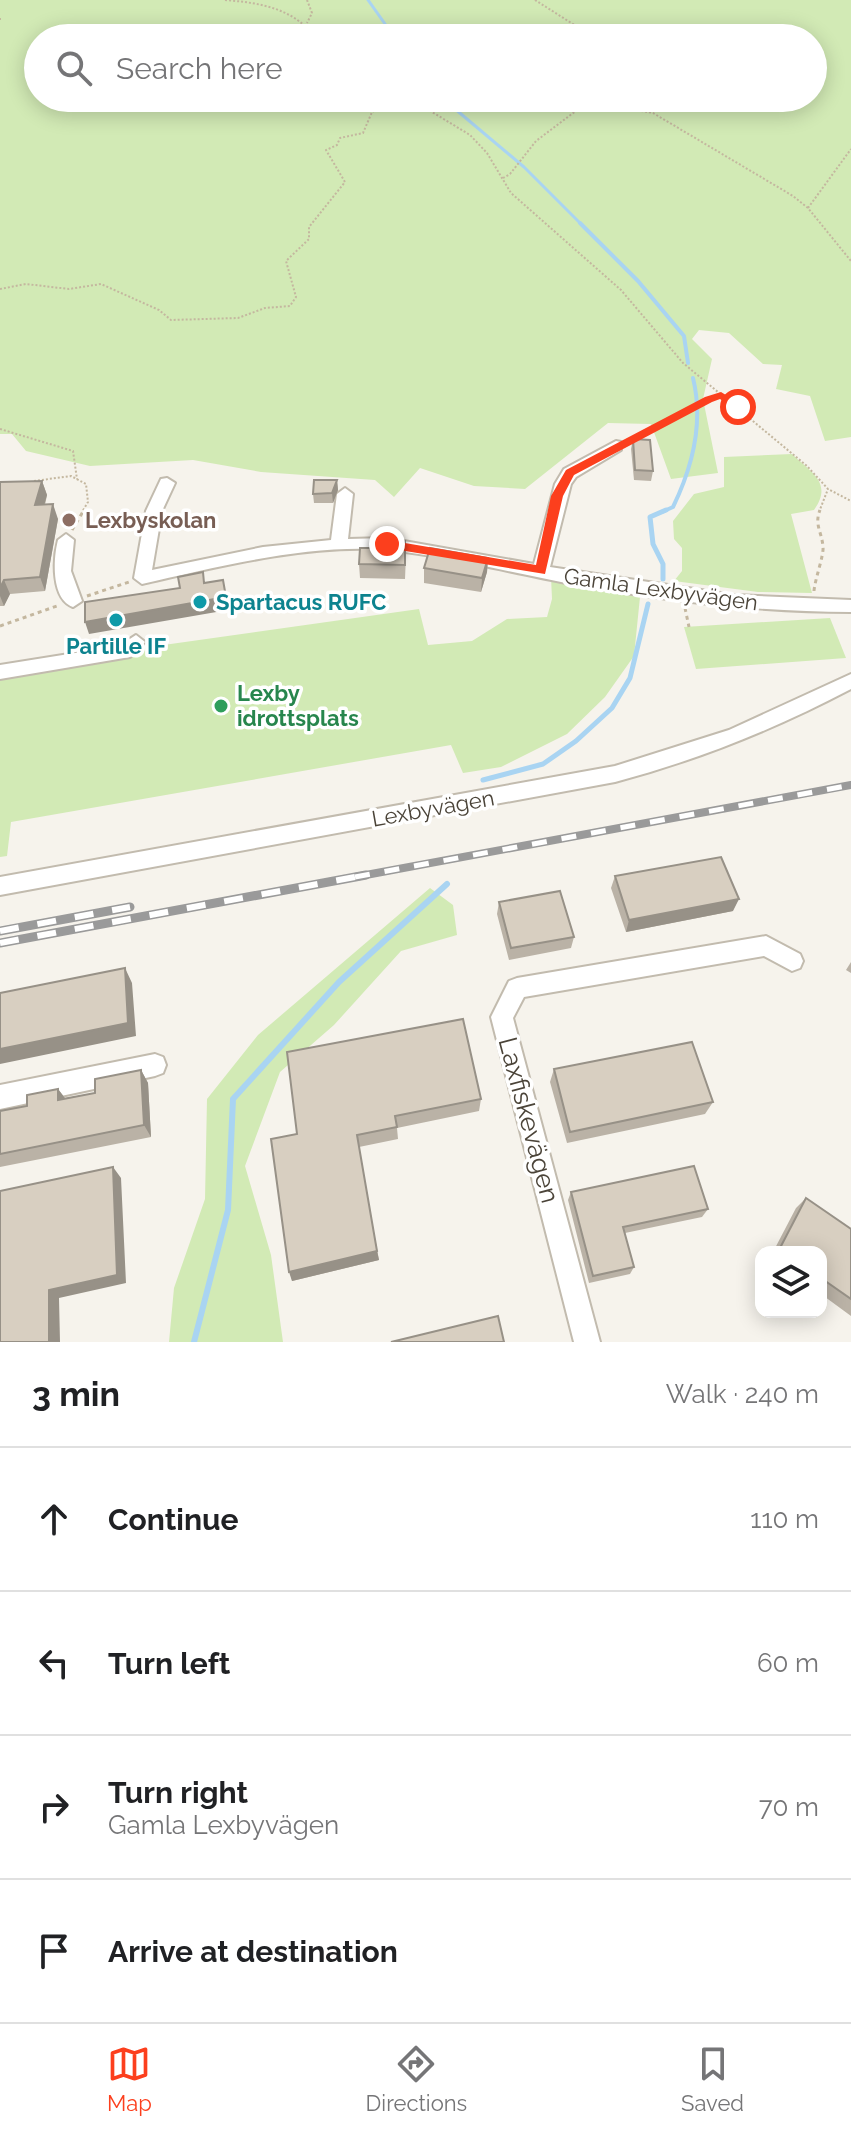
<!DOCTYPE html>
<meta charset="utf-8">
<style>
:root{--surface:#fff;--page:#f6f6f6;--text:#202124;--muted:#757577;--line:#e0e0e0;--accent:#fc3f1d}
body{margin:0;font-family:Raleway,sans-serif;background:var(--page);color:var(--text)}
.controls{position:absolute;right:24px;bottom:24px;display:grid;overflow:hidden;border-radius:16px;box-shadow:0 4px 20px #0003}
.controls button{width:72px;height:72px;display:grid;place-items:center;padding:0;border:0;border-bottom:2px solid var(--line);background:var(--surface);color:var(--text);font:40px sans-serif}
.stop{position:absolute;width:24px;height:24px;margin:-18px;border:6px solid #fc3f1d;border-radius:50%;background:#fff}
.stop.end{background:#fc3f1d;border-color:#fff;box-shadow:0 2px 8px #0008}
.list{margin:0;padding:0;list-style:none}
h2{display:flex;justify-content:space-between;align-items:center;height:104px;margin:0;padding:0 32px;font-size:34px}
h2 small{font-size:26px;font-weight:400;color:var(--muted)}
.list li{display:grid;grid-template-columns:52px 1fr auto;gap:24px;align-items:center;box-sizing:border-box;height:144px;padding:0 32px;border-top:2px solid var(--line)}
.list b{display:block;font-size:30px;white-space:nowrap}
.list p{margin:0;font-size:26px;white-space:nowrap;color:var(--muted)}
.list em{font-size:26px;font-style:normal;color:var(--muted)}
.icon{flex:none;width:44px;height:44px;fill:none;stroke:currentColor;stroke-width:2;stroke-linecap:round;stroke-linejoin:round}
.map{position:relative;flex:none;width:851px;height:1342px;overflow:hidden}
.search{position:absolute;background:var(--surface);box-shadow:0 4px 20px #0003;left:24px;right:24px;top:24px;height:88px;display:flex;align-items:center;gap:20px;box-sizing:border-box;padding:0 28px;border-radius:44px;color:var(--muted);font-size:30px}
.sheet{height:680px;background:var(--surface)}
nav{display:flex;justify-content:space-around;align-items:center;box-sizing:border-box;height:112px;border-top:2px solid var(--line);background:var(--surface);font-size:22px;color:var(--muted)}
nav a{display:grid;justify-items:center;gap:4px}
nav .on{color:var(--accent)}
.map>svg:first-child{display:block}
.green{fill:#d2eab5;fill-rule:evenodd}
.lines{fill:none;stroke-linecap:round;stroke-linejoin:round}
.stream-far3{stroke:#a9d4f2;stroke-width:3}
.stream-far2{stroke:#a9d4f2;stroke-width:4}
.stream-far1{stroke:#a9d4f2;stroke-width:5}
.stream{stroke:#a9d4f2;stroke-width:6}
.minor-casing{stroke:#c2bbae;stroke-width:4}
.path-far1{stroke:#c4b79f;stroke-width:2;stroke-dasharray:2 2;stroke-linecap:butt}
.path{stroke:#c4b79f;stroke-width:3;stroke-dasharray:4 4;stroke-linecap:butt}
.minor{fill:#fff;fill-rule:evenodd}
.rail-far1-casing{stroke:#9a9a9a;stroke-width:8}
.rail-casing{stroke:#9a9a9a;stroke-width:9}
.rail-far1{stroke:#fff;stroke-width:5;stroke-dasharray:15;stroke-linecap:butt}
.rail{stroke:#fff;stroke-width:6;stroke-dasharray:19;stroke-linecap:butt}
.wall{fill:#bab2a6}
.shaded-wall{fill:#979187}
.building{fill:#d8cfc1;stroke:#979187;stroke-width:2}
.route{fill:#fc3f1d}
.education-dot{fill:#8d6e63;stroke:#fff;stroke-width:3}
.culture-dot{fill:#0f9aa8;stroke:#fff;stroke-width:3}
.leisure-dot{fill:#2e9e5b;stroke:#fff;stroke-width:3}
.labels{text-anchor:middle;stroke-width:7;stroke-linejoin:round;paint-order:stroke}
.education-label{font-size:22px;font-weight:bold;fill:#785e54;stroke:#fff;text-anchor:start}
.street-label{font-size:22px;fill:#4b4439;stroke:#fff}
.culture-label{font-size:22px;font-weight:bold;fill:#0d838f;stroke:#fff;text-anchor:start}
.leisure-label{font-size:22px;font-weight:bold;fill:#27864d;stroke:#fff;text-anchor:start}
.near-street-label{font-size:26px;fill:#4b4439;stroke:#fff}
</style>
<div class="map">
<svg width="851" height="1342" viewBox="0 0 851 1342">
<rect width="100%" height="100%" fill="#f6f3ec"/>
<path class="green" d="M0 0H851V437L825 441 810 396 776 389 782 365 763 364 729 333 699 330 692 339 712 359 703 399 718 473 671 479 651 424 608 423 525 489 474 486 420 468 394 497 375 480 261 472 193 460 90 466 26 451 12 434H0ZM38 38H813V98H38Z
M792 454C812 473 833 483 814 510L791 514 812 593 758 592 674 581 682 571V548L674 539 673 521 694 494 724 487V457Z
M551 577 640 597 634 656 605 697 567 734 501 767 463 773 451 745 11 822 7 856 0 857V668L419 609 428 645 472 641 507 619 547 617 552 599Z
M830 618 846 658 696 669 684 627Z
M430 888 453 905 457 935 401 951 334 1025 280 1072 245 1166 271 1255 283 1342H169L174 1288 205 1199 207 1099 258 1035Z"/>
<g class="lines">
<path class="stream-far3" d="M368 0 395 38
M442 98 524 167 582 225"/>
<path class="stream-far2" d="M580 223 638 281 684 336 688 363
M662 512 673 507C693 466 704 423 693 378"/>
<path class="stream-far1" d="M663 579V564L653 544 650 517 666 510
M483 780 543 764 576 741 612 708 630 678 648 604"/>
<path class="stream" d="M194 1342 228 1210 233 1099 339 982 447 884"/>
<defs>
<path id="minor" d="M616 441 621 442V450L576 477 571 484 550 567 734 595 851 600V612C753 612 658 600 561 582 504 571 446 556 388 550 312 543 216 567 142 584L134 578 146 511 161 479 167 478 175 483 162 511 152 570 263 547 331 540 337 494 345 488 353 494 348 539 387 538 534 564 555 484 564 469Z
M66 534 74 540 71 571 82 601 73 607C51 599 53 559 58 540Z
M136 635 145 642 130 657 0 679V665L119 646Z
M851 674V689C775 729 698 760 615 782L0 895V877L615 766 729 730Z
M766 936 800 954 803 961 800 968 792 971 764 956 524 997 513 1018 600 1342H574L491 1017 509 981 517 978Z
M155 1054 163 1057 166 1065 163 1073 155 1076 0 1109V1085Z"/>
</defs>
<use href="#minor" class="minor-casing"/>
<path class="path-far1" d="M225 0C261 3 293 8 316 38
M307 0 312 13 307 23
M535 0 595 38
M0 18V22
M409 98 470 135 487 153 511 193 621 290 683 363 807 466 828 489 851 501
M612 98 636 110 653 113 793 196 808 208 851 261
M642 98 643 110
M503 178 510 174 536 141 593 98
M808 208 851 149
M0 289 26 284 69 289 101 284 159 310 171 320 238 318 265 308 290 306 296 297 286 261 309 239V227L345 182 326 150 337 145 340 138 363 133 372 112 398 98
M0 429 73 451 77 479
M627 441 720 395
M34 481 71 476 86 484 88 502 82 512
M819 512 828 489"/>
<path class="path" d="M72 530 84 510
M814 591C815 579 824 555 823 547 822 532 814 525 820 510
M87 596 129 582
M685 608 689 627
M0 626 57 606"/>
<use href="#minor" class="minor"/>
<defs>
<path id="rail-far1" d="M355 877 851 785"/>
<path id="rail" d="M0 931 130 907
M0 943 366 875"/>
</defs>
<use href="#rail-far1" class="rail-far1-casing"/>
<use href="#rail" class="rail-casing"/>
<use href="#rail-far1" class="rail-far1"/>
<use href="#rail" class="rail"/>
</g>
<path class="wall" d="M633 439 653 471 651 481 634 480 631 449Z
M337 480 338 490 333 503H314L313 494Z
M42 481 47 495 45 505 58 519 45 591 10 594 4 606H0V482Z
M386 548 406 555 405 579 360 578 359 564Z
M488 558 487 572 481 592 424 583V568Z
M615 876 733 911 626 932 611 888Z
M499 902 574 937 571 948 509 960 497 914Z
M851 962V973L846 970Z
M554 1069 713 1102 705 1114 567 1143 550 1082Z
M141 1070 148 1083 151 1137 0 1167V1111L27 1106 58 1089 65 1098 95 1093Z
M481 1099 479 1111 397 1128 398 1139 359 1147 379 1260 292 1281 271 1139Z
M571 1192 708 1209 702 1217 625 1233 634 1267 630 1274 589 1283 568 1200Z
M806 1198 851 1229V1316L821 1294V1252H773L796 1208Z"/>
<path class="shaded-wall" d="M337 480 338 490 333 503 332 493Z
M42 481 47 495 40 520 35 505Z
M53 504 58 519 45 591 40 577Z
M488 558 487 572 481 592 482 578Z
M4 580 10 594 4 606 0 596V588Z
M223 580 228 610 89 634 85 622Z
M739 899 733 911 626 932 629 920Z
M125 968 132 983 136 1036 0 1064V1049Z
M141 1070 148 1083 151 1137 144 1125Z
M58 1089 67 1101 58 1100Z
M113 1167 121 1178 126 1283 59 1298 60 1342H49V1290Z
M377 1251 379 1260 292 1281 289 1272Z"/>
<path class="building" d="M633 439 650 440 653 471 635 470Z
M314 480H337L332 493 313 494Z
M42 481 35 505 53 504 40 577 4 580 0 588V482Z
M387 539 405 541V565L359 564 360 548H386Z
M430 548 488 558 482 578 424 568Z
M203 572 204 583 223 580 226 597 85 622V602L180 588 178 577Z
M721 857 739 899 629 920 615 876Z
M560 891 574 937 511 948 499 902Z
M125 968 128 1023 0 1049V993Z
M463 1019 481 1099 395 1116 397 1127 357 1135 377 1251 289 1272 271 1139 297 1134 287 1052Z
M692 1042 713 1102 570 1132 554 1069Z
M141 1070 144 1125 0 1154V1111L27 1106V1095L58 1089V1100L95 1093V1079Z
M694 1166 708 1209 623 1227 634 1267 593 1276 571 1192Z
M113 1167 117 1275 49 1290V1342H0V1191Z
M806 1198 851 1229V1299L821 1278V1252H785L780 1248Z
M498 1316 504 1342H391Z"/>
<path class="route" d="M721 392 742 405V409H734L720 399 712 402 574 475 563 496 545 574 387 548 381 544 387 540 536 565 551 496 566 470 705 397Z"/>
<circle class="education-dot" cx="69" cy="520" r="8"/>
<g class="culture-dot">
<circle cx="200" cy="602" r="8"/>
<circle cx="116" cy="620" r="8"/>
</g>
<circle class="leisure-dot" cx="221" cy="706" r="8"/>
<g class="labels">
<g class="education-label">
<text x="85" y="528">Lexbyskolan</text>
</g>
<g class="street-label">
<text transform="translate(661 589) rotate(8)" y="8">Gamla Lexbyvägen</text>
<text transform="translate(433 808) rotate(-10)" y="8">Lexbyvägen</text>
</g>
<g class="culture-label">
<text x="216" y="610">Spartacus RUFC</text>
<text x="116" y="654" text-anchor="middle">Partille IF</text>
</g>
<g class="leisure-label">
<text x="237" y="701">Lexby<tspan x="237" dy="25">idrottsplats</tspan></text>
</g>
<g class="near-street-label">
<text transform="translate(529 1120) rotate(75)" y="9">Laxfiskevägen</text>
</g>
</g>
</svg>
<div class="controls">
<button><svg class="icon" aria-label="layers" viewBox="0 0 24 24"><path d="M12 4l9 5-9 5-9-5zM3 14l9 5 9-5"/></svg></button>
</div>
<div class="stop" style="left:738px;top:407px"></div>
<div class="stop end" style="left:387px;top:544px"></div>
<div class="search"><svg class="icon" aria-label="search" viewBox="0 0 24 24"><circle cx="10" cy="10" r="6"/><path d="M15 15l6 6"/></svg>Search here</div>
</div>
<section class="sheet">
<h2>3 min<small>Walk · 240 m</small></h2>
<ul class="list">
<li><svg class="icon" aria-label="ahead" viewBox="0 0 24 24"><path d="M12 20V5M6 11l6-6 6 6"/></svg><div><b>Continue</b></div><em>110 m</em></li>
<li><svg class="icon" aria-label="left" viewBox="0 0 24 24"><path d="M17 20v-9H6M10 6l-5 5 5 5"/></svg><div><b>Turn left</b></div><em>60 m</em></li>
<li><svg class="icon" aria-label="right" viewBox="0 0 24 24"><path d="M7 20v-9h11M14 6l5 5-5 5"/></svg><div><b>Turn right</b><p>Gamla Lexbyvägen</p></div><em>70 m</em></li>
<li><svg class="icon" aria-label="arrive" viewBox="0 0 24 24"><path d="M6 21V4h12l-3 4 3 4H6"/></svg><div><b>Arrive at destination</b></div></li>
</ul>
</section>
<nav>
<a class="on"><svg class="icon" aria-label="map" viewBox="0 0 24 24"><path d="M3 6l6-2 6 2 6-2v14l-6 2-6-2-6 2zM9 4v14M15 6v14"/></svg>Map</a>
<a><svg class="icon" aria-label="directions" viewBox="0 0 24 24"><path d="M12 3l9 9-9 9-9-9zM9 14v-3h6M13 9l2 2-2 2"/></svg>Directions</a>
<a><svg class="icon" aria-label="saved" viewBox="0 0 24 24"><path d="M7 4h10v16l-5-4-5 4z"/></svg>Saved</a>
</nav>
